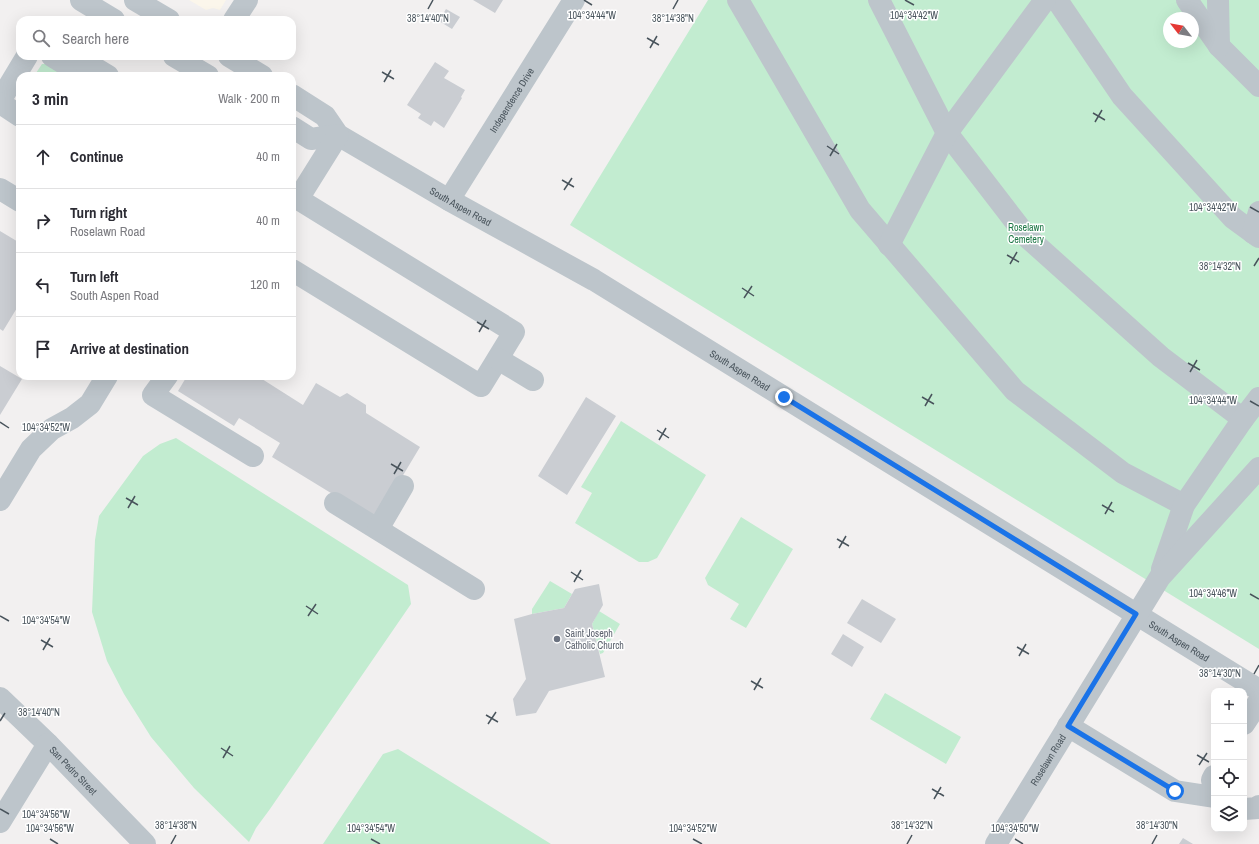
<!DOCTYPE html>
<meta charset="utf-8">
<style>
:root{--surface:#fff;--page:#f7f7f7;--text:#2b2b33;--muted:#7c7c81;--line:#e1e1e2}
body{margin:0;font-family:"Archivo Narrow",sans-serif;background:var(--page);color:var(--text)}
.controls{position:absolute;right:12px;bottom:12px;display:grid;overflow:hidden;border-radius:8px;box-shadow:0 4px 16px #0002}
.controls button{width:36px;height:36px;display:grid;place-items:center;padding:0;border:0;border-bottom:1px solid var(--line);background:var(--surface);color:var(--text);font:20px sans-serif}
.compass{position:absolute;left:1163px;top:12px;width:36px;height:36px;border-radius:50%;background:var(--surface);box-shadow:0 4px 16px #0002;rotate:301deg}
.stop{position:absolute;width:12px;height:12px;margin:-9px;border:3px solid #1a73e8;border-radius:50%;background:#fff}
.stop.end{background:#1a73e8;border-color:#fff;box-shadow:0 1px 4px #0008}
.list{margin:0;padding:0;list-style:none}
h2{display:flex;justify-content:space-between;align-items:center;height:52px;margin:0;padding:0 16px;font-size:17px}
h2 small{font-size:13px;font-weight:400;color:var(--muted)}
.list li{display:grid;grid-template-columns:26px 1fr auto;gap:12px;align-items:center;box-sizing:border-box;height:64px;padding:0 16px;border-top:1px solid var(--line)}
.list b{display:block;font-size:15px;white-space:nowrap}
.list p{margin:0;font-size:13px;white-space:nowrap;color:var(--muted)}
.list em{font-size:13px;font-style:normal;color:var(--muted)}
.icon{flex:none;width:22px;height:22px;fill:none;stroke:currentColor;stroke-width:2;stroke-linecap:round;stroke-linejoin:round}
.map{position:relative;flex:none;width:1259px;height:844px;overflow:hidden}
.search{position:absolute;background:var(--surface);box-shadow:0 4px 16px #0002;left:16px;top:16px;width:280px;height:44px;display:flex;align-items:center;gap:10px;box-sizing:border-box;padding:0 14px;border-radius:12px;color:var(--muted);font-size:15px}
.panel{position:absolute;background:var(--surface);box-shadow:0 4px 16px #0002;left:16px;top:72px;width:280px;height:308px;border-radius:12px}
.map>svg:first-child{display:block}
.commercial{fill:#fbf6eb}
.green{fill:#c2ecd0;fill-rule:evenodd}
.building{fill:#cacdd2}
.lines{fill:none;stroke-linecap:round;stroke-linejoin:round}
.minor{stroke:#bdc5cb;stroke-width:22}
.route{stroke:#1a73e8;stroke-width:5}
.ticks{fill:none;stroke:#49545c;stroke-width:1.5}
.worship-dot{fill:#6b7280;stroke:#fff;stroke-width:1.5}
.labels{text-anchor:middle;stroke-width:3;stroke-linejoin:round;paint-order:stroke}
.street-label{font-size:10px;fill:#49545c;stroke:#fff}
.park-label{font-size:10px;fill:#1f7847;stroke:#fff}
.worship-label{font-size:10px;fill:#5b616d;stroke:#fff;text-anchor:start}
.ticks-label{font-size:10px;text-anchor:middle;fill:#49545c;stroke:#fff;stroke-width:3;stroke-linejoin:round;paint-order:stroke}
</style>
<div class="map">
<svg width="1259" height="844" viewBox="0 0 1259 844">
<rect width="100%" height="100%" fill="#f2f0f0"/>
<path class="commercial" d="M189 0H226L220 10 213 8 206 10Z"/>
<path class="green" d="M708 0H1259V649L570 225ZM1169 18H1193V42H1169Z
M42 64H48L60 69 56 76H34Z
M621 421 706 475 657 558 648 562H639L575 523 592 493 581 487Z
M176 438 408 585 411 604 270 809 256 828 249 842 194 788 151 737 124 694 107 661 92 612 95 540 99 516 143 456 160 444Z
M741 517 793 549 746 628 730 619 739 604 708 585 705 578Z
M550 581 572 594 564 608 532 614V609Z
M599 611 620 624 603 653 600 654 592 624Z
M885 693 961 737 946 764 870 719Z
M398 749 551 844H323L383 754Z"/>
<path class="building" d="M473 0H503L495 13Z
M446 9 460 17 452 29 439 21Z
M435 62 449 71 444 78 465 90 461 97 462 98 444 128 434 121 431 126 418 118 421 114 407 105Z
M0 231 20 243V303L3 331 0 329Z
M0 366 22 379 0 415Z
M187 376H264L262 379 303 405 316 383 340 397 347 393 366 405V413L420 447 378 517 344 501 272 457 280 443 239 418 234 426 178 391Z
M586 397 616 416 567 495 538 476Z
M599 584 603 605 592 624 605 677 549 691 536 713 516 716 513 699 526 679 514 619 532 614 564 608 575 589Z
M862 599 896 619 881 643 847 623Z
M843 634 864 647 852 667 831 654Z
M1183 838 1193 844H1179Z"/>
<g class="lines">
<g class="minor">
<path d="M81 0 114 20"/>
<path d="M135 0 169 20"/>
<path d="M738 0 860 210 1015 391 1123 473 1184 505"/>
<path d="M879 0 947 133 1027 237 1161 357 1243 419"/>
<path d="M1057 0 1122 96 1233 218 1259 237"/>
<path d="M1187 0 1219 46 1259 86"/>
<path d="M1218 0 1219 46"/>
<path d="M234 20 247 0"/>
<path d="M52 56 85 76"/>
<path d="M75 56 108 76"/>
<path d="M174 56 208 76"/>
<path d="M229 56 262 76"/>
<path id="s1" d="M292 95 325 116 338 135 449 200 594 280 1259 690"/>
<path d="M0 101 27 56"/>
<path d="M0 103 20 116"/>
<path d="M292 127 311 139 338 135"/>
<path d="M0 189 20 201"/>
<path d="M292 199H298L514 332 481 386 292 270"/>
<path d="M298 199 338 135"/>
<path id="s2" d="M449 200 574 0"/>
<path d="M1253 233 1259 212"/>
<path d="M889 245 947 133 1045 0"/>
<path d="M498 359 533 380"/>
<path d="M167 376 153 395 253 456"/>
<path d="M0 500 31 449 52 429 72 418 90 404 107 376"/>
<path d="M335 503 474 589"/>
<path d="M378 529 403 486"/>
<path d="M1162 569 1184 505 1243 419 1259 398"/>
<path id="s3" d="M0 698 48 744 145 844"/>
<path d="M1244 724 1259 701"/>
<path d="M1068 726 1175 791 1214 797"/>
<path d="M1214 776 1212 780 1214 788"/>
<path d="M1244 809 1258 808 1259 806"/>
<path d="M0 822 48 744"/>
<path id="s4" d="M996 844 1160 577 1259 468"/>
</g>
</g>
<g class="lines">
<path class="route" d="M784 397 1136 614 1068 726 1175 791"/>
</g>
<path class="ticks" d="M584 0 592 5M905 0 914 5M428 9 433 0M673 9 678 0M647 38 659 45M650 48 657 36M382 72 394 79M384 82 391 70M1093 113 1105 120M1095 122 1102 110M827 146 839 154M830 156 837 144M562 180 574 187M564 190 572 178M1250 207 1259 212M1007 255 1019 262M1010 264 1017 252M1254 266 1259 258M742 288 754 296M744 298 752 286M477 322 489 329M479 332 486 320M1188 363 1200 370M1190 372 1197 360M922 397 934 404M1250 401 1259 406M925 406 932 394M0 422 9 428M657 430 669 438M659 440 666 428M391 464 403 471M394 474 401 462M126 498 138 505M1102 505 1114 512M128 508 135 496M1105 514 1112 502M837 539 849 546M839 548 846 536M571 572 583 580M574 582 581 570M1250 594 1259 599M306 606 318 614M0 616 9 621M308 616 316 604M41 640 53 647M1017 647 1029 654M43 650 50 638M1019 656 1026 644M1254 674 1259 665M751 681 763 688M754 690 761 678M486 715 498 722M0 721 5 713M488 724 496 712M221 748 233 756M1197 755 1209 762M223 758 230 746M1199 765 1207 753M932 789 944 796M934 799 941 787M0 809 9 814M50 839 58 844M371 839 380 844M693 839 702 844M1015 839 1023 844M171 844 176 835M907 844 912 835M1152 844 1157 835"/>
<circle class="worship-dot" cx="557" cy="639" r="4"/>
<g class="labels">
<g class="street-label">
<text dy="4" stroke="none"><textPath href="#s2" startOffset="118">Independence Drive</textPath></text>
<text dy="4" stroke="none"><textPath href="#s1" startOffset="204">South Aspen Road</textPath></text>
<text dy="4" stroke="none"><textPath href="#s1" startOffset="528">South Aspen Road</textPath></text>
<text dy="4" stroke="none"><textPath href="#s1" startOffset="1044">South Aspen Road</textPath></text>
<text dy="4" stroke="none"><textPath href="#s4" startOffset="99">Roselawn Road</textPath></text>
<text dy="4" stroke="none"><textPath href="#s3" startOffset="103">San Pedro Street</textPath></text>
</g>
<g class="park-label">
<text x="1026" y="231">Roselawn<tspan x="1026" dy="12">Cemetery</tspan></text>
</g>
<g class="worship-label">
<text x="565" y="637">Saint Joseph<tspan x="565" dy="12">Catholic Church</tspan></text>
</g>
</g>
<g class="ticks-label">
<text x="592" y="19">104°34'44"W</text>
<text x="914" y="19">104°34'42"W</text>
<text x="428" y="22">38°14'40"N</text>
<text x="673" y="22">38°14'38"N</text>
<text x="1213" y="211">104°34'42"W</text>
<text x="1220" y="270">38°14'32"N</text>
<text x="1213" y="404">104°34'44"W</text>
<text x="46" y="431">104°34'52"W</text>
<text x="1213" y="597">104°34'46"W</text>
<text x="46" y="624">104°34'54"W</text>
<text x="1220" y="677">38°14'30"N</text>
<text x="39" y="716">38°14'40"N</text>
<text x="46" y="818">104°34'56"W</text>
<text x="176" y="829">38°14'38"N</text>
<text x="912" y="829">38°14'32"N</text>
<text x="1157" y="829">38°14'30"N</text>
<text x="50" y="832">104°34'56"W</text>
<text x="371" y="832">104°34'54"W</text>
<text x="693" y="832">104°34'52"W</text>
<text x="1015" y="832">104°34'50"W</text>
</g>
</svg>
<div class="controls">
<button>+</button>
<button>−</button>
<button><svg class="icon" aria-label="locate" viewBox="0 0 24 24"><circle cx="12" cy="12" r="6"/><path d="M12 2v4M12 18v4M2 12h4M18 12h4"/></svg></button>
<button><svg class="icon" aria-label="layers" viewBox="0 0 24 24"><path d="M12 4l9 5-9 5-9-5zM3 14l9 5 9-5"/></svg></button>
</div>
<svg class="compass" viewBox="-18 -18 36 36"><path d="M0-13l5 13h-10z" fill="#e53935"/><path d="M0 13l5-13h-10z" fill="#7c7c81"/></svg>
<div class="stop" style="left:1175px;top:791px"></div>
<div class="stop end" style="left:784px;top:397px"></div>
<div class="search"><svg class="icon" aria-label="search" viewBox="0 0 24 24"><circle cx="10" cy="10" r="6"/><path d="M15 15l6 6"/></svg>Search here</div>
<section class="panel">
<h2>3 min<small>Walk · 200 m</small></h2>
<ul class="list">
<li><svg class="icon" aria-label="ahead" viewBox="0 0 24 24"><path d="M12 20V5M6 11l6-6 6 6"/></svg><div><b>Continue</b></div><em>40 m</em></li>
<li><svg class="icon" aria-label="right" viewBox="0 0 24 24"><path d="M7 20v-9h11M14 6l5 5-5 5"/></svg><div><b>Turn right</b><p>Roselawn Road</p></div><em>40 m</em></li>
<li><svg class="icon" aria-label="left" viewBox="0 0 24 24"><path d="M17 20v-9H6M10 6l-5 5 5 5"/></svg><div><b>Turn left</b><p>South Aspen Road</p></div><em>120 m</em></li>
<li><svg class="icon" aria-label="arrive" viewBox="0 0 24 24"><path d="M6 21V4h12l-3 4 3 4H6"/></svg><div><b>Arrive at destination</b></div></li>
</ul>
</section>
</div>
